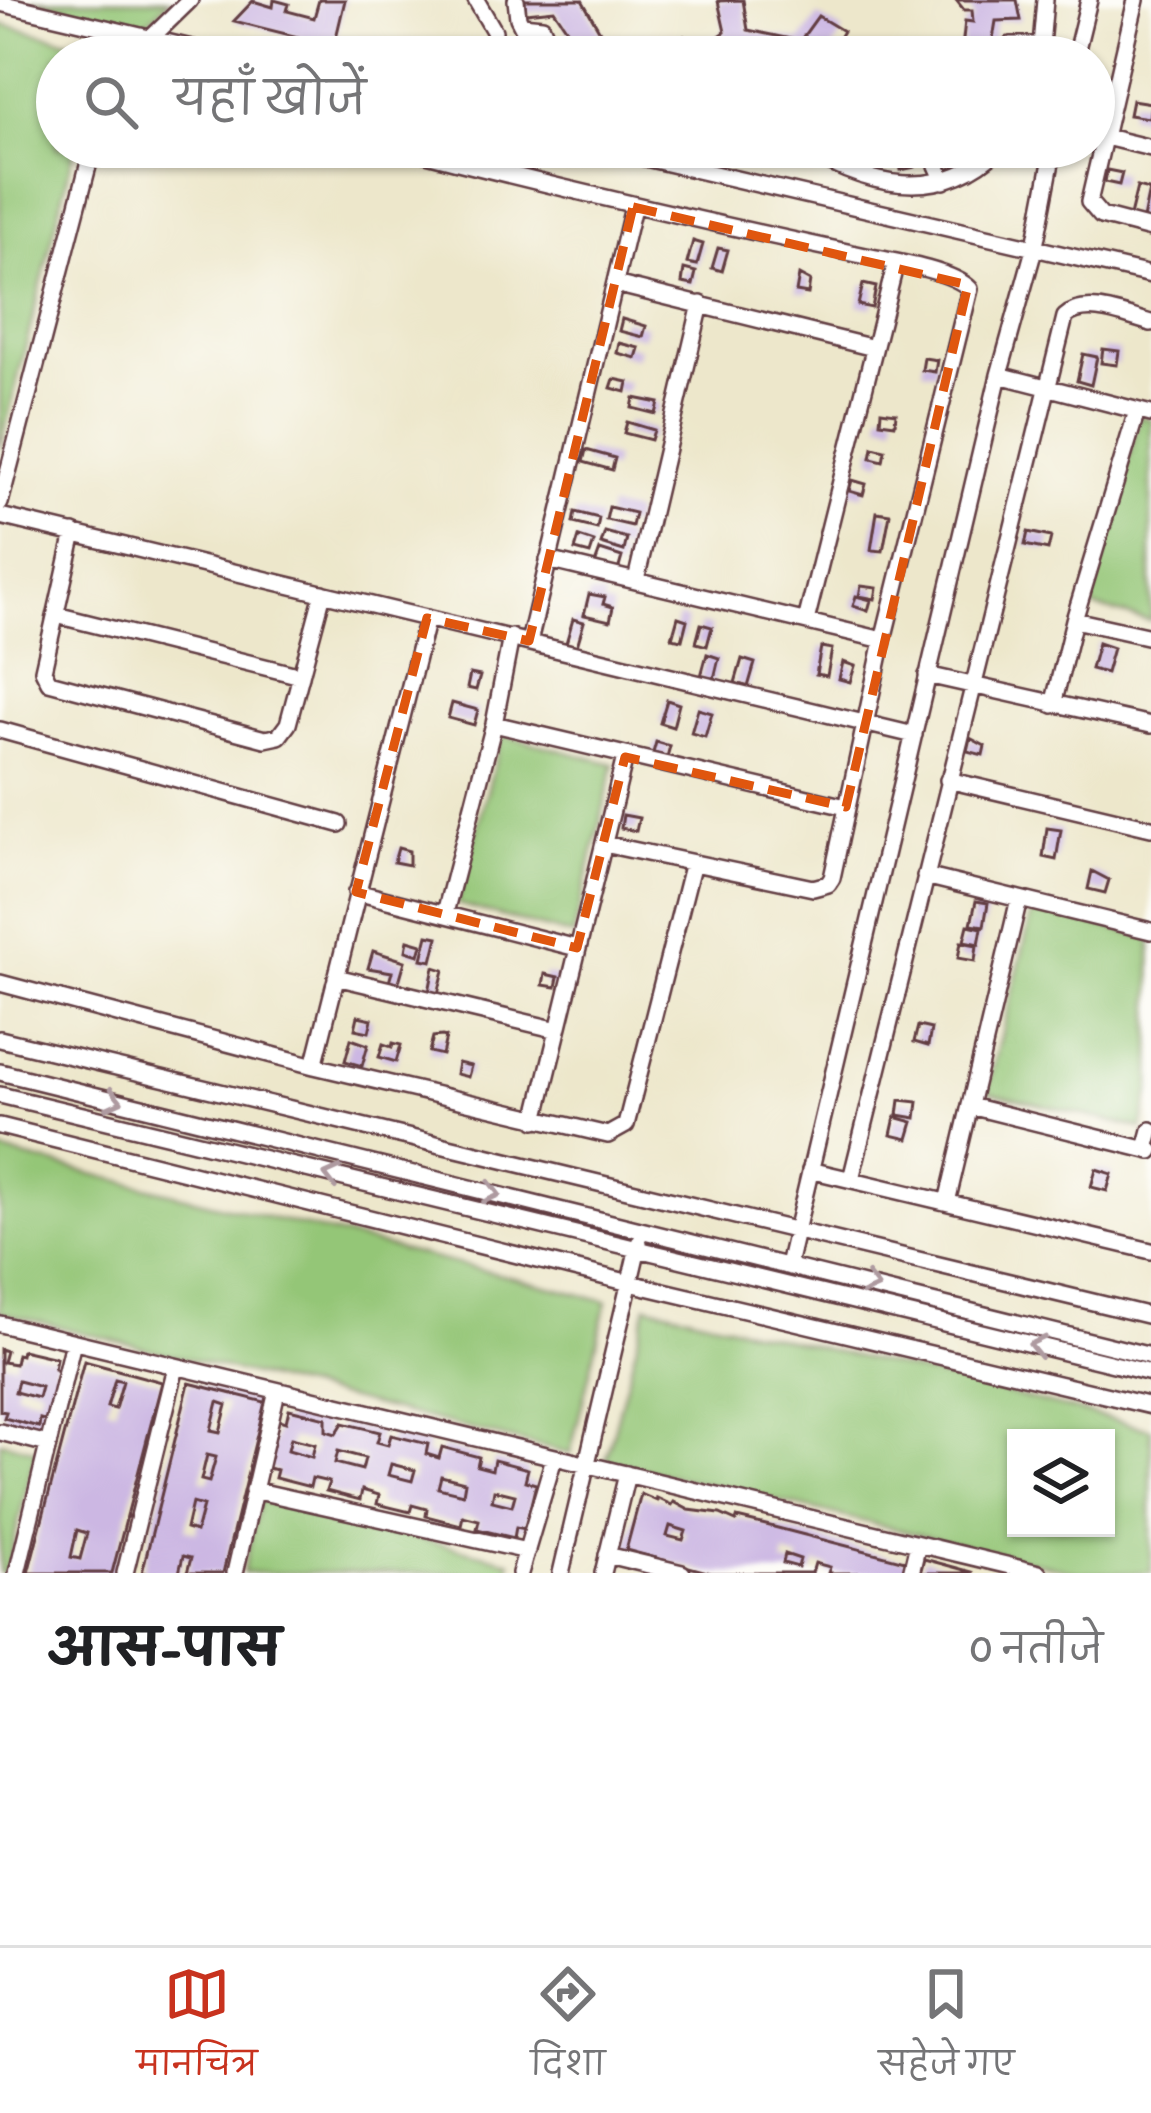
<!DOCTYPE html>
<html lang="hi">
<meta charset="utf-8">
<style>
:root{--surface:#fff;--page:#f6f6f6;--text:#202124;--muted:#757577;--line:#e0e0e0;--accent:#c8321e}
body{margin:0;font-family:Itim,"Playpen Sans Deva",sans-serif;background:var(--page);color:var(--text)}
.controls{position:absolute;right:36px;bottom:36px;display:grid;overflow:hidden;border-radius:0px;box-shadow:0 3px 9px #0004}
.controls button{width:108px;height:108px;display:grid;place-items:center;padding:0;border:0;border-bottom:3px solid var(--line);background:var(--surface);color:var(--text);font:60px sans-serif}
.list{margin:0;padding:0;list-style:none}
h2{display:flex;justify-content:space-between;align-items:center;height:156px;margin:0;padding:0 48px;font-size:51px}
h2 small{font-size:39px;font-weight:400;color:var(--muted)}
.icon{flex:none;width:66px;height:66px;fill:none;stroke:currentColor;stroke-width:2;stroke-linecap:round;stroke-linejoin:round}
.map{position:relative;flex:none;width:1151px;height:1573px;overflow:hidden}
.search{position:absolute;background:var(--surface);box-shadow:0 3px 9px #0004;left:36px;right:36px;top:36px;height:132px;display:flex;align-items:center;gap:30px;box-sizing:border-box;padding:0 42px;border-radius:66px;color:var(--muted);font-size:45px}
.sheet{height:372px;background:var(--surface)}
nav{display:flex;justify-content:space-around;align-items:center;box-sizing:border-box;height:168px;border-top:3px solid var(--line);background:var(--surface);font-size:33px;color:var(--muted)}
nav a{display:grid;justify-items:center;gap:6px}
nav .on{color:var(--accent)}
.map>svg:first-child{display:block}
.green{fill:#94c677;stroke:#6f7251;stroke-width:3;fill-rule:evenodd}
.building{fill:#ccb7e3;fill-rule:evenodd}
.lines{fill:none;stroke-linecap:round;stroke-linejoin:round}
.minor-casing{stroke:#623d43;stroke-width:20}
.minor{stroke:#fff;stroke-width:15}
.oneway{stroke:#ae9aa0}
.marked{fill:none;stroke:#e0560e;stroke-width:9;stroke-dasharray:24 15;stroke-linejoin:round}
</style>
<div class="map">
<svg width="1151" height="1573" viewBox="0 0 1151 1573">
<rect width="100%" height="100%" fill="#fdfcf7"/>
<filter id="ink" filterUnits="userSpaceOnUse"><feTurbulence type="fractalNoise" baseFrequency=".00833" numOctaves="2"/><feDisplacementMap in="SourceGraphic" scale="24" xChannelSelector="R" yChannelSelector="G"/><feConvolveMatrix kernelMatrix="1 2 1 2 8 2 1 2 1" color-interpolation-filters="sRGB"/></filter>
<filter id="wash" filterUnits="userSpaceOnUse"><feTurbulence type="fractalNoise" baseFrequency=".004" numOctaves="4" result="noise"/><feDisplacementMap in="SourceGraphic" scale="48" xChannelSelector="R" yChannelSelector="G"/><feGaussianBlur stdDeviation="2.7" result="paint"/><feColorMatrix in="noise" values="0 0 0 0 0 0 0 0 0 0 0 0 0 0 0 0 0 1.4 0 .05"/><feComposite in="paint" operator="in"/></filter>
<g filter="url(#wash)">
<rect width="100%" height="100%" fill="#ede7cb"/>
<path class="green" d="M33 0H170L143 26Z
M0 24 124 54 57 57V147H75L0 450Z
M1140 416 1151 419V621L1090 606Z
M502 735 614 764 573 936 457 904Z
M1033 910 1151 938V1088L1142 1129 987 1092Z
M0 1151 607 1301 570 1454 0 1312Z
M647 1305 1151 1429V1573H1080L606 1460ZM1016 1438H1106V1528H1016Z
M0 1441 36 1450 6 1573H0Z
M260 1500 511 1561 508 1573H243Z"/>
<g id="blocks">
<path class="building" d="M274 0 289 4 287 11 314 18 319 0H345L334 46 234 21 253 1 273 7Z
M525 0H582L606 42 601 46 606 57H586L554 10 526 13Z
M743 0 748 30 800 41 818 16 843 31 827 57H753L735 53 730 57H670L667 47 684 36 704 47 725 32 718 1Z
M956 0H1017L1021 20 996 21 990 57H961L965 21 973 22 972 10H964Z
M611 47 656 50V57H612Z
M1132 100 1151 103 1149 118 1129 115Z
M897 147H929V149L919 151 921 160 915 161V167L901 170Z
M1107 170 1122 173 1119 185 1105 182Z
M1137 187 1149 190 1143 219 1130 216Z
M693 241 703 244 697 265 687 263Z
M718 248 728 250 722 271 712 268Z
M684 269 696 272 693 285 682 283Z
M799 275 810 281 808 294 796 292Z
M863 284 876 287 872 308 858 305Z
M622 319 646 326 643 337 619 331Z
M619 343 639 348 636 358 617 353Z
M1103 349 1119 351 1117 365 1101 363Z
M1083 354 1097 357 1091 385 1077 381Z
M924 358 937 360 935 372 922 370Z
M614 379 628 382 626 392 611 388Z
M634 398 659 403 656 414 632 408Z
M881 411 896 413 895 424 880 422Z
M627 422 654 430 651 440 624 433Z
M873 447 885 450 883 461 871 458Z
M586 450 615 458 612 470 583 462Z
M852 480 866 484 863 495 849 491Z
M609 507 635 513 632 526 606 520Z
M575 512 599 518 597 529 573 523Z
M877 512 890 514 883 551 871 550Z
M605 532 627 538 624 551 601 544Z
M1028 532 1051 537 1048 550 1025 545Z
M579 537 594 542 590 554 575 550Z
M600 550 622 557 618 571 595 564Z
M861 586 877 588 875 599 859 596Z
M589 594 605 597 603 604 613 607 610 621 584 615Z
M856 596 871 600 868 611 853 606Z
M678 617 687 620 682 640 672 638Z
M573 619 584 622 577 646 566 643Z
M701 624 712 627 707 646 696 643Z
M1098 643 1113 648 1106 673 1091 669Z
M821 647 832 649 827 676 816 674Z
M707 654 719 658 713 683 700 680Z
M742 659 755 663 748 687 735 683Z
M843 662 855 666 850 682 839 679Z
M470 674 480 676 476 690 467 688Z
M667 700 679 704 673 727 660 723Z
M452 703 478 710 474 725 448 718Z
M698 709 712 713 705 737 691 733Z
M970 738 985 746 983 755 967 751Z
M656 742 670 746 667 757 653 753Z
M623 815 639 818 636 831 621 828Z
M1047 828 1061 830 1056 860 1043 857Z
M398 848 409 851V865L394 862Z
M1092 871 1109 880 1105 893 1088 889Z
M976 901 988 903 984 926 971 924Z
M968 925 982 928 979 944 964 941Z
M428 935 438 937 432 961 422 959Z
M408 940 422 944 419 955 406 951Z
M961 942 977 945 975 961 958 958Z
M373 951 405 961 398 985 389 982 392 972 368 968Z
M434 967 444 970 438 994 429 992Z
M545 974 558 977 556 987 543 985Z
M358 1016 372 1019 369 1032 355 1029Z
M918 1026 931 1029 928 1046 914 1042Z
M442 1036 446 1037 442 1055 429 1052 433 1037Z
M351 1039 368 1045 362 1066 345 1061Z
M393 1043 401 1045 396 1062 379 1057 383 1044 392 1047Z
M458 1063 471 1066 468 1077 456 1074Z
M900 1100 918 1102 916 1118 898 1115Z
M895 1117 913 1122 908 1139 891 1135Z
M1096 1169 1112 1174 1107 1191 1091 1187Z
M0 1349 6 1351 3 1362 15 1364 17 1354 21 1355 22 1350 56 1358 54 1369 63 1371 51 1422 40 1419 39 1427 4 1418 6 1412 0 1411ZM18 1381 41 1387 38 1398 15 1392Z
M84 1361 162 1382 112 1573H28ZM115 1379 123 1381 115 1409 107 1407ZM77 1530 87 1533 80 1559 71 1557Z
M189 1383 265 1402 223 1573H187L191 1558 183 1556 179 1573H142ZM218 1402 227 1405 220 1432 211 1430ZM207 1455 216 1457 209 1482 201 1480ZM192 1503 203 1506 196 1532 186 1529Z
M289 1409 326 1418V1431L336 1434 343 1423 380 1432 377 1442 388 1445 391 1435 428 1444 426 1454 439 1458 442 1447 479 1457 477 1466 492 1470 494 1460 528 1469 525 1481 536 1484 525 1529 516 1527 514 1538 477 1529 479 1520 463 1516 461 1525 426 1516 427 1509 412 1505 410 1512 377 1504 379 1495 362 1490 360 1500 326 1491 329 1482 312 1478 310 1487 275 1478 277 1470 267 1468 279 1420 286 1422ZM291 1438 315 1444 312 1457 288 1450ZM338 1451 365 1458 362 1470 335 1463ZM391 1464 415 1470 412 1481 388 1475ZM441 1476 465 1482 463 1494 438 1488ZM494 1490 515 1495 512 1506 492 1501Z
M641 1494 657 1501V1498L672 1505 674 1502 689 1510 720 1514 736 1521 737 1518 770 1526 909 1562 906 1573H828L830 1567 815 1563 812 1573H711L626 1550ZM670 1526 686 1531 683 1540 667 1536ZM785 1554 800 1559 798 1567 783 1563Z
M924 1559 972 1572 971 1573H920Z"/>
</g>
</g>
<g filter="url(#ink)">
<use href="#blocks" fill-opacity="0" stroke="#623d43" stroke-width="3"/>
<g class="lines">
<defs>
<path id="minor" d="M476 0 494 31
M516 0 518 18 538 57
M1136 0 1089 202 1101 216 1151 229
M0 3 230 57
M522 25 542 27 552 50 549 57
M138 57 151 38 190 0
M1003 57 1011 45H1043
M1040 57 1045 0
M1075 57 1089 0
M1097 135 1151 148
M399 147C554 187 709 223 866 256 892 261 954 271 970 289L883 640 832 878 828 884 813 888 604 844
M598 147 1151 275
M801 147C866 186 939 206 1000 147
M860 147 865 155 863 176
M827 162 839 147
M944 181 935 161 938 151 945 147
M615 284 874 348
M999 375 1151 414
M0 503 93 147
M0 516 914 735
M74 533 43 670 49 682 265 739 279 736 288 724 323 593
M548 560 883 640
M636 580 701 304
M56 615 301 676
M1074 620 1151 637
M806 621 896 262
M529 642 633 207
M927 675 1151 725
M1053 705 1074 620 1137 411
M494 724 846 807
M0 730 339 824
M948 780 1151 828
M925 876 1151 931
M356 892 577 948
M445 913 494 724 511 637
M336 977 558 1030
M0 983 314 1066 608 1135 626 1125 692 866
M0 1039 1151 1316
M314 1066 427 618
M0 1072 1151 1356
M0 1095 1151 1373
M970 1106 1151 1151
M536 1120 625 757
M0 1126 630 1283 1151 1406
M1146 1149 1151 1130
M810 1170 1151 1251
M851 1179 1065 317C1086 298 1125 316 1151 323
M947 1202 1019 899
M788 1265 999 375 1035 246 1054 147
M0 1324 1039 1573
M0 1432 48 1444
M253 1490 527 1551
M607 1555 682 1573
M17 1573 73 1342
M125 1573 176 1367
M235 1573 277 1391
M520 1573 554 1458
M561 1573 639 1243
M603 1573 627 1474
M911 1573 918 1544"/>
</defs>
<use href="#minor" class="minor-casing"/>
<use href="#minor" class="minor"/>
</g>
<defs><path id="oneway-chevron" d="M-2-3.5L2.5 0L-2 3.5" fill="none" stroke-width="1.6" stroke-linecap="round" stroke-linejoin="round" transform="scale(3)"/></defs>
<g class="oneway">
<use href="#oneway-chevron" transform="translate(114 1100) rotate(14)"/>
<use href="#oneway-chevron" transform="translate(332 1176) rotate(-166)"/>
<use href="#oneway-chevron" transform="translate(492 1193) rotate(14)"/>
<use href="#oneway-chevron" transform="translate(871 1285) rotate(14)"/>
<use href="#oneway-chevron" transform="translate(1037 1346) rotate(-167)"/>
</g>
</g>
<path class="marked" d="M633 207 968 285 846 807 625 757 577 948 356 892 427 618 529 641Z"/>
</svg>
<div class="controls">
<button><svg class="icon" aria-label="layers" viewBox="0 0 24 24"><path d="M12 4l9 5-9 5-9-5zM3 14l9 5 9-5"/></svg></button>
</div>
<div class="search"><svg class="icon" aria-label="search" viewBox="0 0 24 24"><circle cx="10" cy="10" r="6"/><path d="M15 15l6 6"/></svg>यहाँ खोजें</div>
</div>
<section class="sheet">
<h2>आस-पास<small>0 नतीजे</small></h2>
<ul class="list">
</ul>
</section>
<nav>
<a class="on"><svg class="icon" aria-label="map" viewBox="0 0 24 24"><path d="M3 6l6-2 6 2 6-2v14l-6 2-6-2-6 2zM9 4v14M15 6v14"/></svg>मानचित्र</a>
<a><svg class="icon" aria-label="directions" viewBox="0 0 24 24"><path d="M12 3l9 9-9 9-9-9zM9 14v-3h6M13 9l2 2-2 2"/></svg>दिशा</a>
<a><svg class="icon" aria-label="saved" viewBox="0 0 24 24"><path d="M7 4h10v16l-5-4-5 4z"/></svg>सहेजे गए</a>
</nav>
